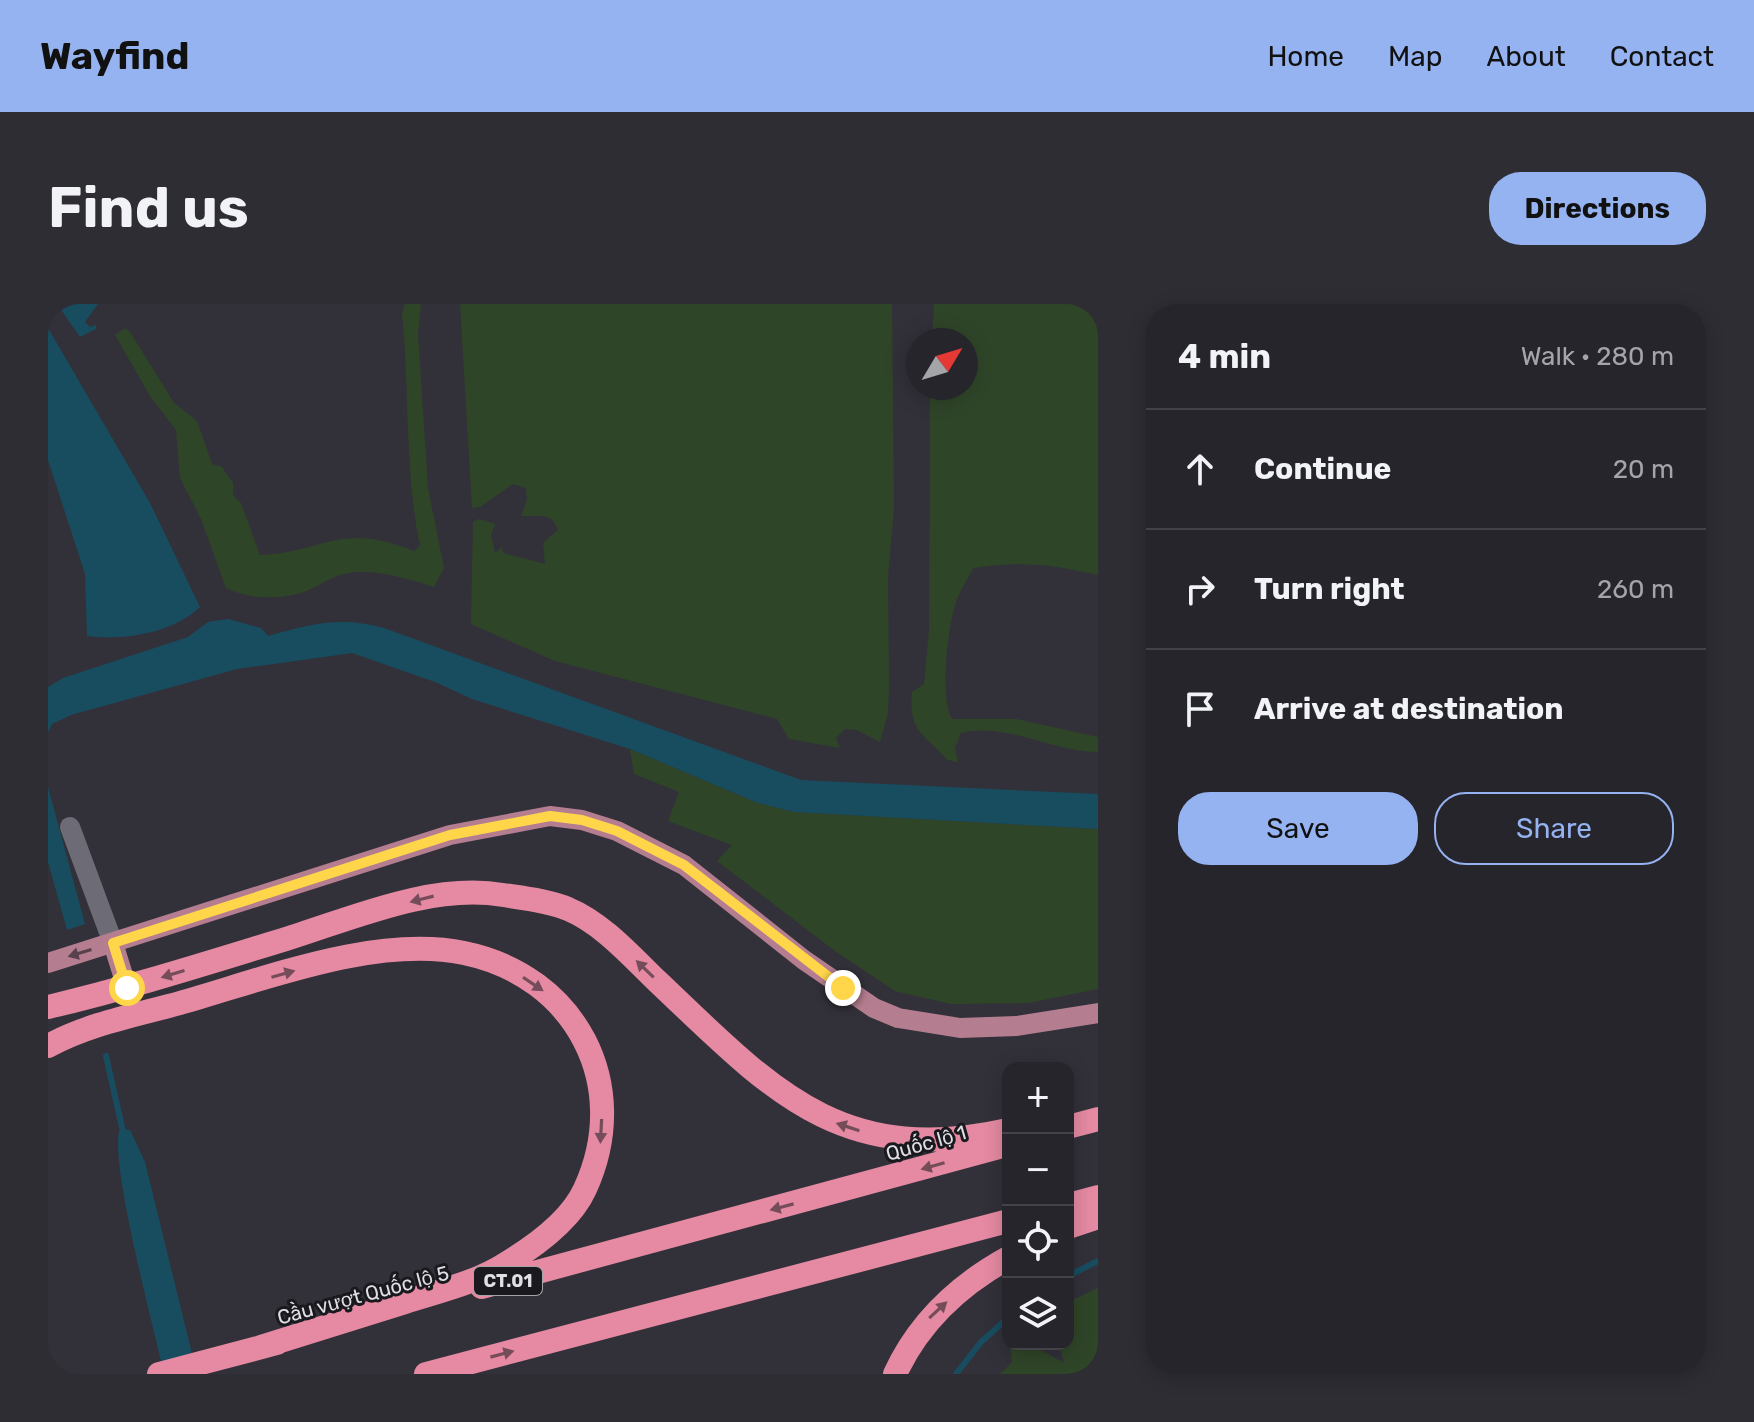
<!DOCTYPE html>
<meta charset="utf-8">
<style>
:root{--surface:#26252c;--page:#2e2d34;--text:#f1f3f6;--muted:#a4a5a9;--line:#424248;--accent:#95b2f1}
body{margin:0;font-family:Rubik,sans-serif;background:var(--page);color:var(--text)}
.controls{position:absolute;right:24px;bottom:24px;display:grid;overflow:hidden;border-radius:16px;box-shadow:0 4px 20px #0003}
.controls button{width:72px;height:72px;display:grid;place-items:center;padding:0;border:0;border-bottom:2px solid var(--line);background:var(--surface);color:var(--text);font:40px sans-serif}
.compass{position:absolute;left:858px;top:24px;width:72px;height:72px;border-radius:50%;background:var(--surface);box-shadow:0 4px 20px #0003;rotate:52deg}
.stop{position:absolute;width:24px;height:24px;margin:-18px;border:6px solid #ffd54a;border-radius:50%;background:#fff}
.stop.end{background:#ffd54a;border-color:#fff;box-shadow:0 2px 8px #0008}
.list{margin:0;padding:0;list-style:none}
h2{display:flex;justify-content:space-between;align-items:center;height:104px;margin:0;padding:0 32px;font-size:34px}
h2 small{font-size:26px;font-weight:400;color:var(--muted)}
.list li{display:grid;grid-template-columns:52px 1fr auto;gap:24px;align-items:center;box-sizing:border-box;height:120px;padding:0 32px;border-top:2px solid var(--line)}
.list b{display:block;font-size:30px;white-space:nowrap}
.list em{font-size:26px;font-style:normal;color:var(--muted)}
.actions{display:flex;gap:16px;padding:24px 32px}
.actions a{flex:1;padding:18px 0;border:2px solid var(--accent);border-radius:32px;text-align:center;font-size:28px;color:var(--accent)}
.actions .main{background:var(--accent);color:#111}
.icon{flex:none;width:44px;height:44px;fill:none;stroke:currentColor;stroke-width:2;stroke-linecap:round;stroke-linejoin:round}
.map{position:relative;flex:none;width:1050px;height:1070px;overflow:hidden;border-radius:32px}
header{display:flex;align-items:center;gap:48px;box-sizing:border-box;height:112px;padding:0 40px;background:var(--accent);color:#111}
header strong{font-size:38px}
nav{display:flex;gap:44px;margin-inline-start:auto;font-size:28px}
.intro{display:flex;align-items:center;justify-content:space-between;box-sizing:border-box;height:192px;padding:0 48px}
h1{margin:0;font-size:56px}
.button{padding:20px 36px;border-radius:32px;background:var(--accent);color:#111;font-size:28px;font-weight:700}
main{display:flex;gap:48px;padding:0 48px}
aside{flex:1;background:var(--surface);border-radius:32px;box-shadow:0 4px 20px #0003}
.map>svg:first-child{display:block}
.green{fill:#2f4528}
.water{fill:#184d60}
.lines{fill:none;stroke-linecap:round;stroke-linejoin:round}
.stream{stroke:#184d60;stroke-width:6}
.minor{stroke:#6c6b76;stroke-width:20}
.major{stroke:#b57e90;stroke-width:20}
.highway{stroke:#e58aa2;stroke-width:24}
.oneway{fill:#754c59}
.oneway2{fill:#58414c}
.route{stroke:#ffd54a;stroke-width:10}
.labels{text-anchor:middle;stroke-width:6;stroke-linejoin:round;paint-order:stroke}
.shield{fill:#1a191e;stroke:#a5a4a9;stroke-width:2}
.shield-label{font-size:18px;font-weight:bold;fill:#e0dfe5}
.street-label{font-size:20px;fill:#e0dfe5;stroke:#1a191e}
</style>
<header>
<strong>Wayfind</strong>
<nav><a>Home</a><a>Map</a><a>About</a><a>Contact</a></nav>
</header>
<div class="intro"><h1>Find us</h1><a class="button">Directions</a></div>
<main>
<div class="map">
<svg width="1050" height="1070" viewBox="0 0 1050 1070">
<rect width="100%" height="100%" fill="#32313a"/>
<path class="green" d="M357 0H373L370 30 380 184 396 264 386 283C362 276 327 264 301 269 284 271 272 282 256 288 232 296 200 295 178 284L153 215 132 174 128 126 102 92 67 31 77 24 82 28 126 99 149 117 164 160 174 163 185 179V191L193 199 212 251C279 248 291 217 366 247L372 242C356 165 362 87 354 9Z
M412 0H844L846 205 840 272 841 383 840 409 832 438 809 426 797 425 788 434 792 444 741 435 729 415 507 357 423 320 425 218 431 215 447 220 443 231 447 249 454 243 455 249 497 260 495 239 510 226C504 207 490 213 473 212L479 196 478 184 465 180 432 203 424 204Z
M886 0H1050V271C1001 260 976 257 925 264 920 275 912 286 908 298 900 321 891 395 904 415H968L1050 433V448C1005 448 958 418 913 429L907 444 910 458 899 456C877 430 860 429 864 388L876 380 881 326 882 84H918V36H884Z
M582 445 710 499 746 508 1050 525V685L980 699 903 700 847 687 787 647 669 557 684 541 620 517 631 488 586 470Z
M1050 984V1070H952L964 1058 962 1040H982L1016 1059 1011 1040H1020V998Z"/>
<path class="water" d="M9 0H50L37 18 42 23 48 21V25L32 33Z
M0 24 102 199 152 303C125 329 75 337 39 332L37 270 0 156Z
M180 315 213 324 220 332C264 320 291 312 336 324L753 476 1050 490V525L746 508 710 499 582 445 424 395 387 378 304 349 189 365 23 411 4 420 0 428V383L15 374 140 333 160 318Z
M0 483 37 620 19 626 0 558Z
M72 825 82 826 97 858 149 1070H116C107 1028 60 854 72 825Z"/>
<g class="lines">
<path class="stream" d="M58 752 76 832
M1020 972 1050 957
M908 1070 933 1038 960 1014"/>
<path class="minor" d="M22 523 65 639"/>
<path class="major" d="M65 639 79 684
M0 659 402 531 502 512 534 516 569 527 636 561 756 656 826 704 850 714 912 724 969 722 1050 709"/>
<path class="highway" d="M0 703C81 684 159 659 238 635 305 614 384 579 455 591 475 594 502 597 520 605 554 619 583 652 609 677 722 784 791 864 960 826
M0 742C40 720 88 711 132 699 217 675 328 631 416 649 528 672 585 781 537 885 523 916 487 942 459 959 428 979 391 987 357 998 309 1013 261 1028 213 1043
M1020 823 1050 815
M1020 901 1050 893
M1020 923 1050 913
M434 983 955 842
M111 1070 229 1039
M378 1070 960 917
M847 1070C871 1018 911 981 960 954"/>
</g>
<defs><path id="oneway-solid" d="M-6-.8H1V-3.2L6.5 0L1 3.2V.8H-6Z" transform="scale(2)"/></defs>
<g class="oneway">
<use href="#oneway-solid" transform="translate(374 595) rotate(166)"/>
<use href="#oneway-solid" transform="translate(597 665) rotate(-136)"/>
<use href="#oneway-solid" transform="translate(125 670) rotate(163)"/>
<use href="#oneway-solid" transform="translate(235 670) rotate(-16)"/>
<use href="#oneway-solid" transform="translate(485 680) rotate(34)"/>
<use href="#oneway-solid" transform="translate(800 823) rotate(-162)"/>
<use href="#oneway-solid" transform="translate(553 827) rotate(93)"/>
<use href="#oneway-solid" transform="translate(885 862) rotate(164)"/>
<use href="#oneway-solid" transform="translate(734 903) rotate(165)"/>
<use href="#oneway-solid" transform="translate(890 1006) rotate(-43)"/>
<use href="#oneway-solid" transform="translate(454 1050) rotate(-15)"/>
</g>
<use class="oneway2" href="#oneway-solid" transform="translate(32 649) rotate(163)"/>
<g class="lines">
<path class="route" d="M79 684 65 639 402 531 502 512 534 516 569 527 636 561 795 684"/>
</g>
<g class="labels">
<rect class="shield" x="426" y="963" width="68" height="28" rx="6"/>
<g class="shield-label">
<text x="460" y="983">CT.01</text>
</g>
<g class="street-label">
<text transform="translate(878 839) rotate(-16)" y="7">Quốc lộ 1</text>
<text transform="translate(315 991) rotate(-15)" y="7">Cầu vượt Quốc lộ 5</text>
</g>
</g>
</svg>
<div class="controls">
<button>+</button>
<button>−</button>
<button><svg class="icon" aria-label="locate" viewBox="0 0 24 24"><circle cx="12" cy="12" r="6"/><path d="M12 2v4M12 18v4M2 12h4M18 12h4"/></svg></button>
<button><svg class="icon" aria-label="layers" viewBox="0 0 24 24"><path d="M12 4l9 5-9 5-9-5zM3 14l9 5 9-5"/></svg></button>
</div>
<svg class="compass" viewBox="-18 -18 36 36"><path d="M0-13l5 13h-10z" fill="#e53935"/><path d="M0 13l5-13h-10z" fill="#a4a5a9"/></svg>
<div class="stop" style="left:79px;top:684px"></div>
<div class="stop end" style="left:795px;top:684px"></div>
</div>
<aside>
<h2>4 min<small>Walk · 280 m</small></h2>
<ul class="list">
<li><svg class="icon" aria-label="ahead" viewBox="0 0 24 24"><path d="M12 20V5M6 11l6-6 6 6"/></svg><div><b>Continue</b></div><em>20 m</em></li>
<li><svg class="icon" aria-label="right" viewBox="0 0 24 24"><path d="M7 20v-9h11M14 6l5 5-5 5"/></svg><div><b>Turn right</b></div><em>260 m</em></li>
<li><svg class="icon" aria-label="arrive" viewBox="0 0 24 24"><path d="M6 21V4h12l-3 4 3 4H6"/></svg><div><b>Arrive at destination</b></div></li>
</ul>
<div class="actions"><a class="main">Save</a><a>Share</a></div>
</aside>
</main>
